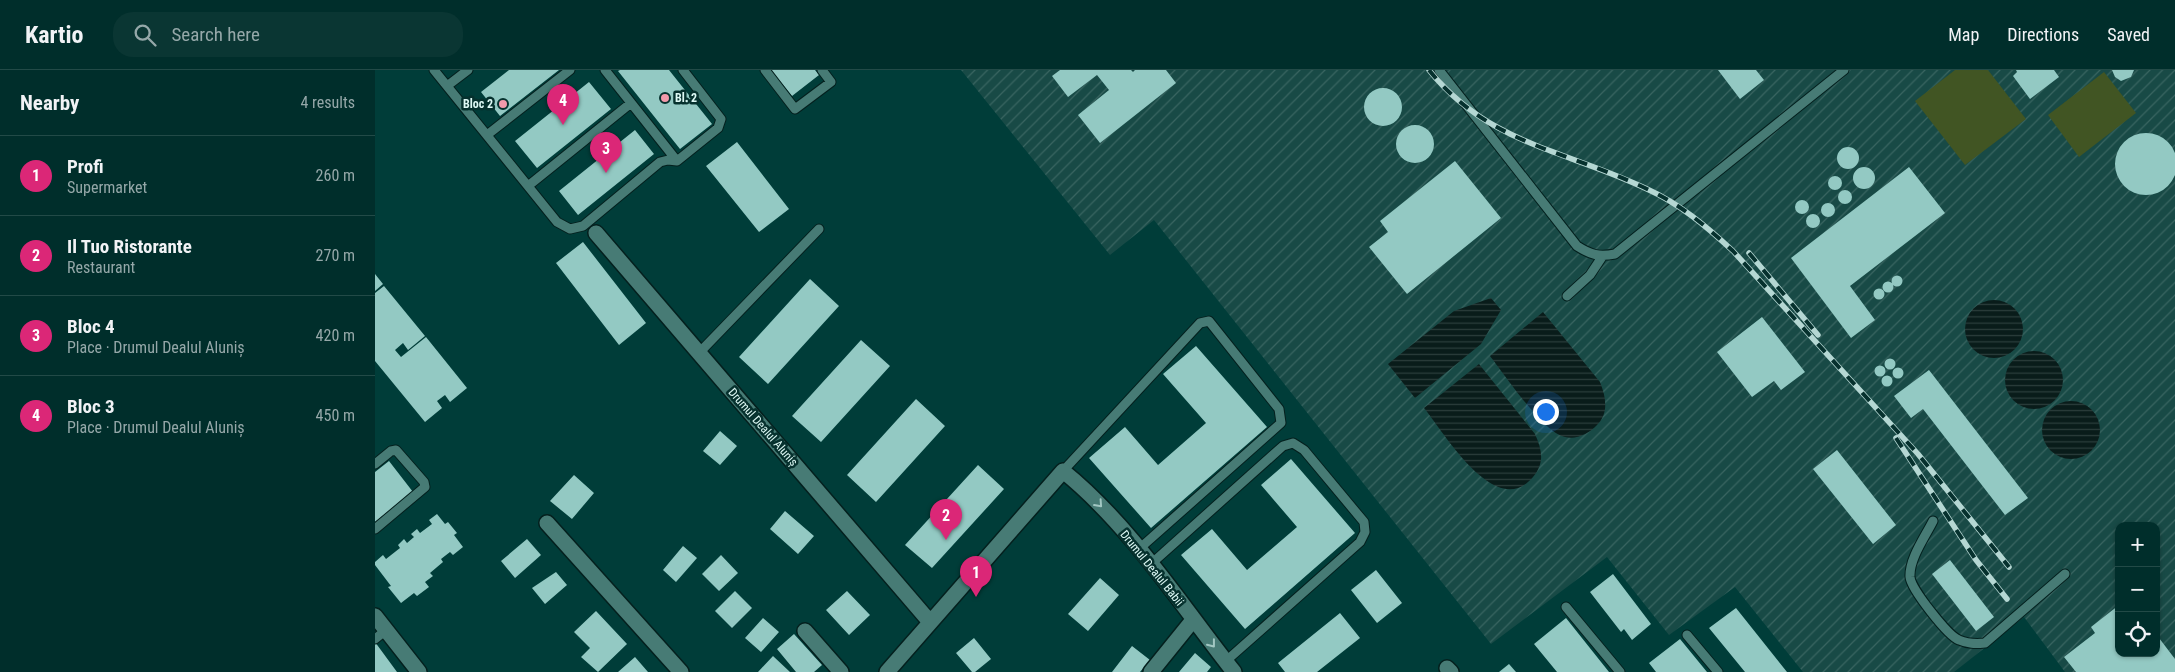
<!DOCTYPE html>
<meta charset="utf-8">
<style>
:root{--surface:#002e2b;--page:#0a3633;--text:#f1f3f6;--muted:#95a8a9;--line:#224a47;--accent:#db2777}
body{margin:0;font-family:"Roboto Condensed",sans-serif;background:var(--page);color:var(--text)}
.controls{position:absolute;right:15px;bottom:15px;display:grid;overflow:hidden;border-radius:10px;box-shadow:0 1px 4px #0004}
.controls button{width:45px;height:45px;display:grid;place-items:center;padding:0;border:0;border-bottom:1px solid var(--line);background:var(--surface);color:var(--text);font:25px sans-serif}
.you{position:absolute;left:1170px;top:341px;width:18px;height:18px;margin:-12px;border:4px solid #fff;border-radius:50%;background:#1a73e8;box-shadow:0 0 0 8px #1a73e833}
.badge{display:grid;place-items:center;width:32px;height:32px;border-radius:50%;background:var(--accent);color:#fff;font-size:16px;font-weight:700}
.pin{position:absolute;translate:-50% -41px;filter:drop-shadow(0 1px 2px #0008)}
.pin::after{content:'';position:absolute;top:26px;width:18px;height:15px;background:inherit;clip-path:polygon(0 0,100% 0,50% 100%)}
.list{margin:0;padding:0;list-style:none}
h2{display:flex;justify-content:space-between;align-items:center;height:65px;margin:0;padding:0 20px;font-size:21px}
h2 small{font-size:16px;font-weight:400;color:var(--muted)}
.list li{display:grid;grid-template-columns:32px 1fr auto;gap:15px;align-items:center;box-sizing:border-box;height:80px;padding:0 20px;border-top:1px solid var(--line)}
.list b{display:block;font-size:19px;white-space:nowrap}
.list p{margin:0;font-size:16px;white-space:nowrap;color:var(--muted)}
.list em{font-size:16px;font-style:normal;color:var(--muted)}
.icon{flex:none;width:28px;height:28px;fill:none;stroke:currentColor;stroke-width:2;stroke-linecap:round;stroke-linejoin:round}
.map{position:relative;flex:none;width:1800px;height:602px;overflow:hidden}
header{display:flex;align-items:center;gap:30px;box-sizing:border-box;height:70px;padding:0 25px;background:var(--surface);border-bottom:1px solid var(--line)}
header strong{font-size:24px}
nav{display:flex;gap:28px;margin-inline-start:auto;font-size:18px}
.search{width:350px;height:45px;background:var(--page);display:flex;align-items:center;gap:12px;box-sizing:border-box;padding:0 18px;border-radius:20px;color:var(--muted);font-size:19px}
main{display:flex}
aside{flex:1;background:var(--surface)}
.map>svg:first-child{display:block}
.industrial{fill:url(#industrial-furrows);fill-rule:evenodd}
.pitch{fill:#415523}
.water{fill:url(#water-rules)}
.building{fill:#93c9c3}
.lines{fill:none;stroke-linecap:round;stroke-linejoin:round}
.service-casing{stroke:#04201e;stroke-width:11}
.minor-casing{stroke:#04201e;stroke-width:18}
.service{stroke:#477b75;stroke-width:9}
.minor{stroke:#477b75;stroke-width:15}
.rail-casing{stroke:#b5d7d3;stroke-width:5.5}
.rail{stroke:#06312e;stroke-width:4;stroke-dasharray:11;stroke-linecap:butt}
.oneway{stroke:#a2c7c2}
.poi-dot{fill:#f39aab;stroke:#06312e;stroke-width:2}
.labels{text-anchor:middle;stroke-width:5;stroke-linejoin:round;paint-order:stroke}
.poi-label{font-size:12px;font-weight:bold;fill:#def9f5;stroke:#06312e;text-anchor:start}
.street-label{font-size:12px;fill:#def9f5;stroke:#06312e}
</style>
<header>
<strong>Kartio</strong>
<div class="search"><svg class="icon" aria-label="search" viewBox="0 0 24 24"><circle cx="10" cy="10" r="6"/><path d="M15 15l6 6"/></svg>Search here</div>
<nav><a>Map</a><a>Directions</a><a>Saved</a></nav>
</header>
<main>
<aside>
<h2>Nearby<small>4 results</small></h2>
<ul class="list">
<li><span class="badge">1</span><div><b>Profi</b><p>Supermarket</p></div><em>260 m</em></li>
<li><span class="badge">2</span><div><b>Il Tuo Ristorante</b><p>Restaurant</p></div><em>270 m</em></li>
<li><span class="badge">3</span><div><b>Bloc 4</b><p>Place · Drumul Dealul Aluniș</p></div><em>420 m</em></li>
<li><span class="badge">4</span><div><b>Bloc 3</b><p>Place · Drumul Dealul Aluniș</p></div><em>450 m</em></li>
</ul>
</aside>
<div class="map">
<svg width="1800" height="602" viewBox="0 0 1800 602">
<defs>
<pattern id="industrial-furrows" width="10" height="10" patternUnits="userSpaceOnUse" patternTransform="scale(1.25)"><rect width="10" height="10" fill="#184a46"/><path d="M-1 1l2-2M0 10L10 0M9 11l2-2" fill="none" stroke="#396561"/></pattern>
<pattern id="water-rules" width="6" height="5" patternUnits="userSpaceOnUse" patternTransform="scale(1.25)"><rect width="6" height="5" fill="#091c1a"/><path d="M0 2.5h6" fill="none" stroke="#2c3e3c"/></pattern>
</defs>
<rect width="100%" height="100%" fill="#003d39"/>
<path class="industrial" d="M586 0H1800V602H1690L1649 547 1579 602H1428L1360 517 1294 565 1232 487 1116 574 779 150 735 185ZM1744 456H1781V583H1744Z"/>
<path class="pitch" d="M1580 0H1613L1651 49 1590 95 1540 31Z
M1729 2 1761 43 1704 87 1673 45Z"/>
<path class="water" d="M1116 228 1126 240 1106 274 1040 328 1013 294 1079 241Z
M1590 259a29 29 0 1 1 58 0a29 29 0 1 1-58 0Z
M1168 242 1225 312C1231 327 1234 343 1222 355 1214 364 1199 371 1187 366 1167 360 1129 304 1115 286Z
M1630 310a29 29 0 1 1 58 0a29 29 0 1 1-58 0Z
M1104 294 1160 364C1167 380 1170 393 1158 407 1121 451 1070 364 1049 338Z
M1667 360a29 29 0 1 1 58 0a29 29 0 1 1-58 0Z"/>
<path class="building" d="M134 0H184L125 46 106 22Z
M245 0H294L337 54 305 79 243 1Z
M396 0H440L444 5 417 26Z
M685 0H756L758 2 760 0H791L801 13 725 73 703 45 734 20 722 5 693 27 677 6Z
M1343 0H1381L1389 10 1365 29Z
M1641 0H1679L1684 7 1655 29 1638 6 1642 2Z
M1737 0H1759L1756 7 1746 11 1740 7Z
M214 12 236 39 162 98 140 71Z
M989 37a19 19 0 1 1 38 0a19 19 0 1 1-38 0Z
M1021 74a19 19 0 1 1 38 0a19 19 0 1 1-38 0Z
M260 60 279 84 203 145 184 121Z
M1740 94a31 31 0 1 1 62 0a31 31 0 1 1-62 0Z
M362 72 414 139 384 162 331 96Z
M1462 88a11 11 0 1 1 22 0a11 11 0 1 1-22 0Z
M1080 91 1126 148 1032 224 994 177 1013 162 1005 151Z
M1478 108a11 11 0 1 1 22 0a11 11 0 1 1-22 0Z
M1534 97 1570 143 1475 216 1500 250 1476 268 1416 188Z
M1453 113a7 7 0 1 1 14 0a7 7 0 1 1-14 0Z
M1463 127a7 7 0 1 1 14 0a7 7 0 1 1-14 0Z
M1420 137a7 7 0 1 1 14 0a7 7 0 1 1-14 0Z
M1446 140a7 7 0 1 1 14 0a7 7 0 1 1-14 0Z
M1431 151a7 7 0 1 1 14 0a7 7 0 1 1-14 0Z
M208 172 271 253 244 275 181 193Z
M0 204 8 214 0 221Z
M1516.5 211a5.5 5.5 0 1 1 11 0a5.5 5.5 0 1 1-11 0Z
M435 209 464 236 393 314 364 287Z
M1507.5 217a5.5 5.5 0 1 1 11 0a5.5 5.5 0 1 1-11 0Z
M9 216 50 266 33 280 28 273 20 280 26 287 51 267 92 318 75 332 70 325 62 331 67 338 50 352 0 291V223Z
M1498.5 224a5.5 5.5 0 1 1 11 0a5.5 5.5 0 1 1-11 0Z
M1387 247 1430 302 1406 320 1399 311 1377 327 1342 282Z
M486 270 515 296 446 372 417 346Z
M821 276 892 357 776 458 714 388 750 357 783 395 831 353 788 304Z
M1509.5 294a5.5 5.5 0 1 1 11 0a5.5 5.5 0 1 1-11 0Z
M1499.5 301a5.5 5.5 0 1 1 11 0a5.5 5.5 0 1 1-11 0Z
M1517.5 303a5.5 5.5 0 1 1 11 0a5.5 5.5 0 1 1-11 0Z
M1554 300 1653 428 1630 445 1548 339 1536 348 1519 326Z
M1506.5 311a5.5 5.5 0 1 1 11 0a5.5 5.5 0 1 1-11 0Z
M541 329 570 356 501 432 472 405Z
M345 361 362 376 345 395 328 381Z
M1462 380 1521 455 1498 474 1438 399Z
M916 389 980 463 870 559 806 485 837 459 872 500 922 457 886 415Z
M14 391 38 422 0 452V402Z
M603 395 629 419 557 498 530 475Z
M199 405 219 423 197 449 175 431Z
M410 441 439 466 423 484 395 459Z
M62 444 70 454 73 452 82 463 79 465 88 477 78 485 75 482 66 489 68 492 55 503 58 506 50 512 54 517 42 526 39 523 26 533 13 517 16 516 0 495V492L8 485 11 489 25 478 23 475 29 469 32 473 39 467 36 464 42 459 45 463 57 454 54 450Z
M152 469 166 485 140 508 126 491Z
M308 476 322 488 301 512 288 500Z
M346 485 363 503 344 521 327 504Z
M1575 490 1619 547 1601 561 1557 504Z
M1001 500 1027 533 1002 553 976 520Z
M181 502 192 515 170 534 157 518Z
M1238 504 1276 554 1257 570 1249 559 1246 562 1215 522Z
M725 508 744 525 713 561 693 544Z
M360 521 377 538 357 558 340 541Z
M472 521 495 545 474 565 451 540Z
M1744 535V583H1781V564L1800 589V602H1701L1689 587 1720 563 1716 557Z
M1361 538 1412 602H1370L1334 558Z
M221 541 252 574 223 602 206 587 215 578 199 562Z
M965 543 985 568 942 602H910L903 593Z
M388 548 404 562 386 582 370 568Z
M1191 548 1234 602H1182L1159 574Z
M419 564 447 595 439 602H421L402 579Z
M599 568 616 589 600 602H597L581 583Z
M1305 569 1332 602H1281L1274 593Z
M0 572 22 602H0Z
M757 576 775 590 765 602H737Z
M820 583 836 597 832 602H804Z
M398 586 415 602H383Z
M260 587 273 602H243Z
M1134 594 1141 602H1124Z"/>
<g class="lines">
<defs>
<path id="service" d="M59 0 182 152 195 159 208 156 285 92 293 90 302 91 343 58 346 49 308 0
M230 0 302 91
M390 0 420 39 456 12 447 0
M1064 0 1202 176C1216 185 1224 187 1240 184L1469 0
M72 16 93 0
M112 65 195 0
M153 116 256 33
M1192 226 1215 205 1227 187
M324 283 444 159
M0 394 16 381 21 380 49 412 50 417 0 459
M688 401 825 253 834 251 904 339 906 353 764 479
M1558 451C1550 467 1534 489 1535 507 1536 519 1573 566 1584 570 1593 574 1600 574 1610 573L1690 504
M776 494 908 376 918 373 929 380 989 452 990 462 985 472 851 591
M1191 537 1245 602
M1312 565 1343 602
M0 569 11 560"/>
<path id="minor" d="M221 163 555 552
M172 453 306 602
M0 546 44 602
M430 561 466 602
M1072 598 1076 602
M512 602 688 401C755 455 806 535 859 602
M776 602 818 550"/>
</defs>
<use href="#service" class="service-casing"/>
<use href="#minor" class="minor-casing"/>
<use href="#service" class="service"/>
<use href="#minor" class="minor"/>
<defs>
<path id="rail" d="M1054 0C1114 75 1191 80 1272 119 1305 134 1331 156 1358 181L1543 384 1634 497
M1374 183 1443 265
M1521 368 1601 490 1632 529"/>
</defs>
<use href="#rail" class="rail-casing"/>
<use href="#rail" class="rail"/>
</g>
<defs><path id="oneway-chevron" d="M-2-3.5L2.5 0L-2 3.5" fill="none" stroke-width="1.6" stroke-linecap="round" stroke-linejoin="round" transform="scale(1.25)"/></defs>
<g class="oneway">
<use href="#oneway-chevron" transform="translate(724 434) rotate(48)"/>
<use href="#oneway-chevron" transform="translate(837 574) rotate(52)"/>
</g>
<g class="poi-dot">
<circle cx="290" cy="28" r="5"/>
<circle cx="128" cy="34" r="5"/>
</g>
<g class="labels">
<g class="poi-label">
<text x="300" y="32">Bl. 2</text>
<text x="118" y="38" text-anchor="end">Bloc 2</text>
</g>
<g class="street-label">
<text transform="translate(388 357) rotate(49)" y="4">Drumul Dealul Aluniș</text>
<text transform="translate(777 498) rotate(51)" y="4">Drumul Dealul Babii</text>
</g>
</g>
</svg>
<div class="controls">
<button>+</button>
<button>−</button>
<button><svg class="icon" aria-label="locate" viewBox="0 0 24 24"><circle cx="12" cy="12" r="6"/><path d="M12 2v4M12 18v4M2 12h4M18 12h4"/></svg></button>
</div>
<div class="you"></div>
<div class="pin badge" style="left:601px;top:527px">1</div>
<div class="pin badge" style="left:571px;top:470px">2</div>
<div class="pin badge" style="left:231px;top:103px">3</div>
<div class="pin badge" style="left:188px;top:55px">4</div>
</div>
</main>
